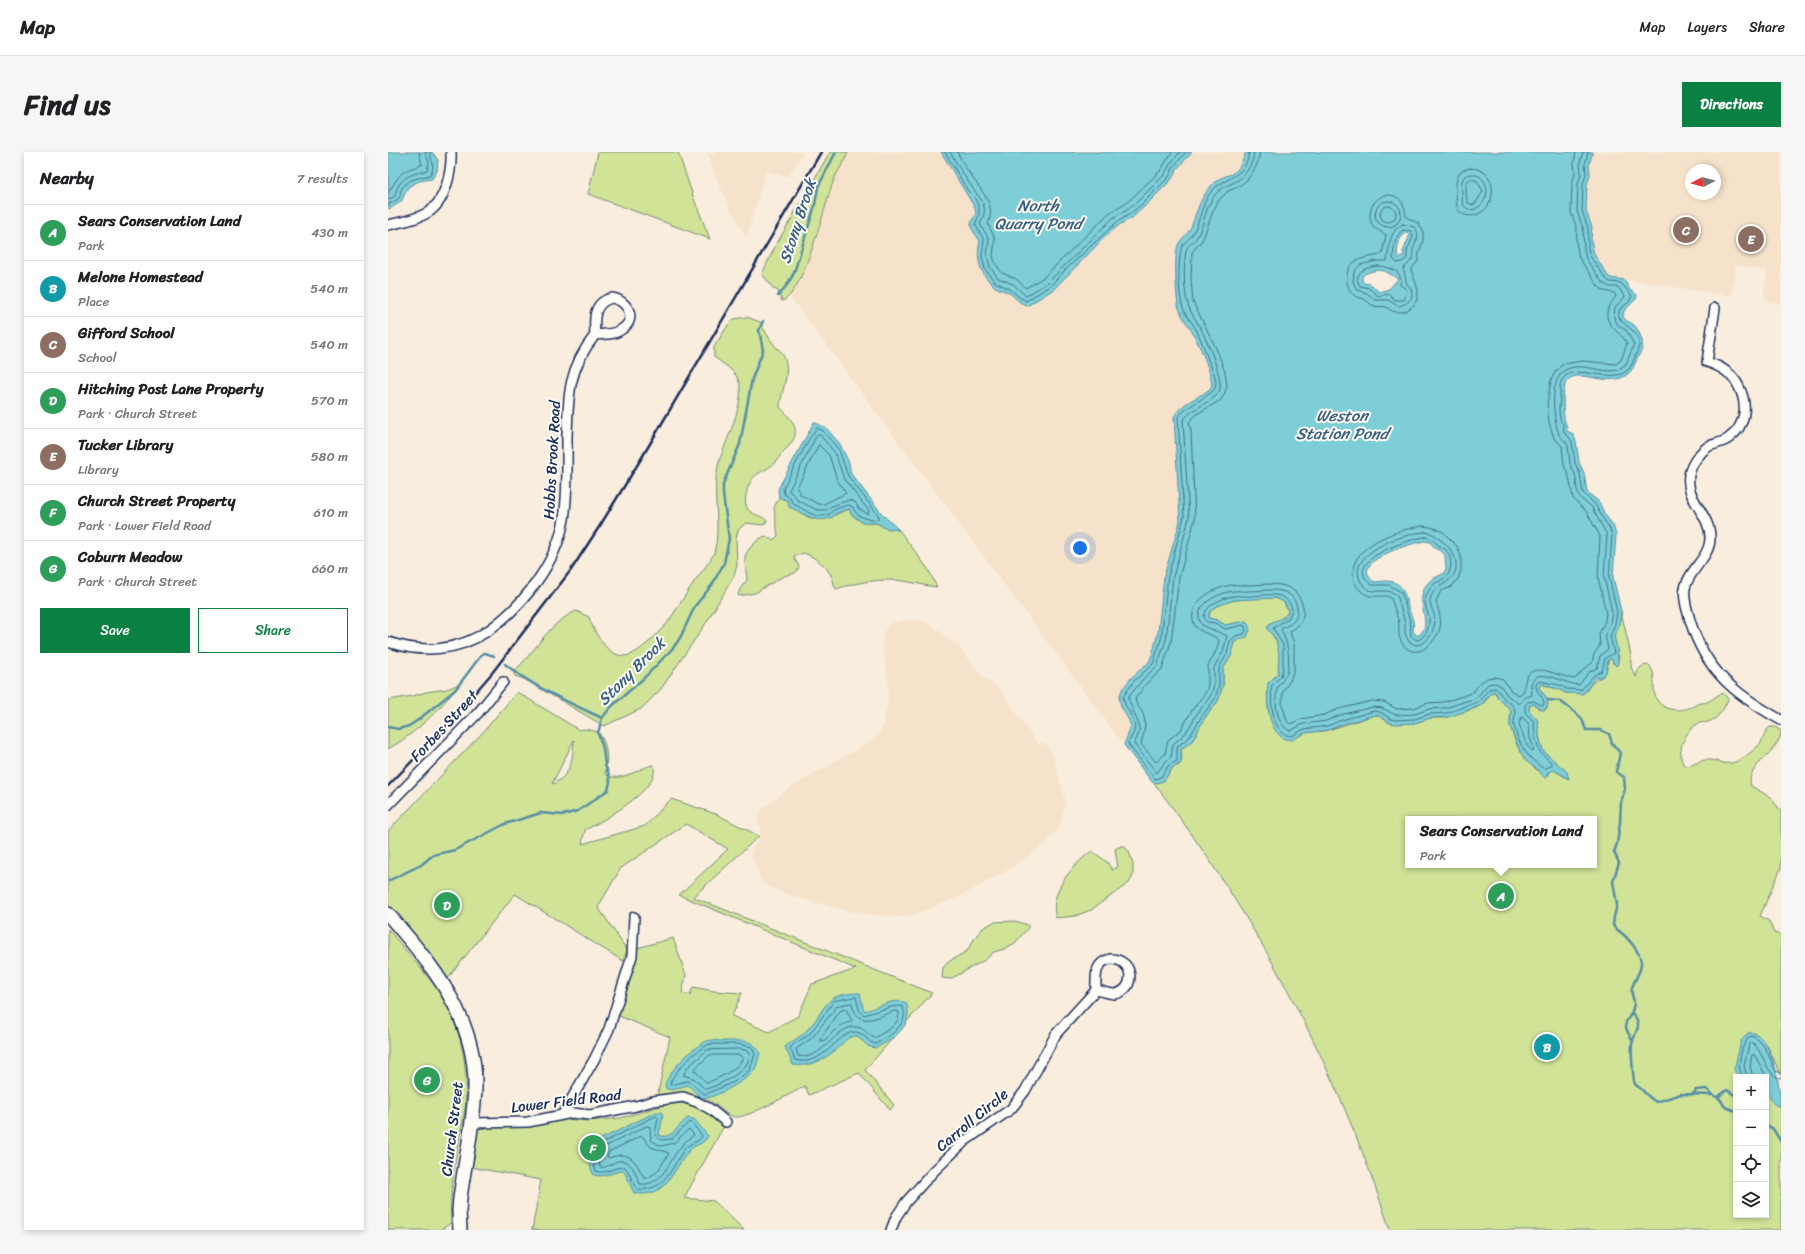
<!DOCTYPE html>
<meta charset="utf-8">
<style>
:root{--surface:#fff;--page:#f6f6f6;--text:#202124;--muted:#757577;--line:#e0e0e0;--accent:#0b8043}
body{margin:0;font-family:Sriracha,sans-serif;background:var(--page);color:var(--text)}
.controls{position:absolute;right:12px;bottom:12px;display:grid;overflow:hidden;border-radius:0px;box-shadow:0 2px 6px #0003}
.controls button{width:36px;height:36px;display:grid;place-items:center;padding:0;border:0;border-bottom:1px solid var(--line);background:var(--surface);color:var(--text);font:20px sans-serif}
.compass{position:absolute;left:1297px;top:12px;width:36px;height:36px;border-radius:50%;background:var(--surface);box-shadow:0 2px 6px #0003;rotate:264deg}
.you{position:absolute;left:692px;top:396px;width:14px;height:14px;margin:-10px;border:3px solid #fff;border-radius:50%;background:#1a73e8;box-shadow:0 0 0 6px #1a73e833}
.badge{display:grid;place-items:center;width:26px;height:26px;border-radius:50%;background:var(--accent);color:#fff;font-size:13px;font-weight:700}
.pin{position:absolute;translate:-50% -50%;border:2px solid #fff;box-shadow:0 1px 4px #0006}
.popup{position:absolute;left:1017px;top:664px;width:192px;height:52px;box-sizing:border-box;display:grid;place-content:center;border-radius:0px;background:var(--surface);filter:drop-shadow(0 1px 3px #0005);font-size:13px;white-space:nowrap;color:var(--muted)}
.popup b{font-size:15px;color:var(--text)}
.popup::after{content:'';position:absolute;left:50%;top:100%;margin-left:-8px;border:8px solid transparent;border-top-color:var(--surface)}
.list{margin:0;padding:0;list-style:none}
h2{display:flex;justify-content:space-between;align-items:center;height:52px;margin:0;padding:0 16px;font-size:17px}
h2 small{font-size:13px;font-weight:400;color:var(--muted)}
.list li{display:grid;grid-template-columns:26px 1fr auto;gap:12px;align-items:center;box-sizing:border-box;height:56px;padding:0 16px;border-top:1px solid var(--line)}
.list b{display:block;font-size:15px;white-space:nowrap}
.list p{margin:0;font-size:13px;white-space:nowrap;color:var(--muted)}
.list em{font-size:13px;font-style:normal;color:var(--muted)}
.actions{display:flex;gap:8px;padding:12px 16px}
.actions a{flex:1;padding:9px 0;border:1px solid var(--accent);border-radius:0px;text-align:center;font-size:14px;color:var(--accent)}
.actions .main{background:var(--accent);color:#fff}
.icon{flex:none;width:22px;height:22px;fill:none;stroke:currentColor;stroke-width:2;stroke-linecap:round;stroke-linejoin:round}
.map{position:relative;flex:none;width:1393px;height:1078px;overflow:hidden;border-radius:0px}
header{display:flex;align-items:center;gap:24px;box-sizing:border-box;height:56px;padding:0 20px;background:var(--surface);border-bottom:1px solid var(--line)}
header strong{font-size:19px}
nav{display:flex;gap:22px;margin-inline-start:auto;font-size:14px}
.intro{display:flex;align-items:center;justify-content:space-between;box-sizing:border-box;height:96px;padding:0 24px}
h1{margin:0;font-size:28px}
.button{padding:10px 18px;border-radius:0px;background:var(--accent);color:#fff;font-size:14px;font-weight:700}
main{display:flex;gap:24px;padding:0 24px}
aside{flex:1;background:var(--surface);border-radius:0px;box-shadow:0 2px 6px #0003}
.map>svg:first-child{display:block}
.built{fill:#f6e2ca;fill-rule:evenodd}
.green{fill:#d0e397;stroke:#76897a;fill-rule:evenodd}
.water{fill:#7dced6;stroke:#568ea6;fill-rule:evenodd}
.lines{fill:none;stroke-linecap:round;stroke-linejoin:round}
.shore{stroke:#426f8e;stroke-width:1}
.stream{stroke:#568ea6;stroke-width:2.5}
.street-casing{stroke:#1b2f5e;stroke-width:12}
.secondary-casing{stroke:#1b2f5e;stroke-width:16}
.street{stroke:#fdfcf7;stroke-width:9}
.secondary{stroke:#fdfcf7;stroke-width:13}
.rail{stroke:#1b2f5e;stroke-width:2.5}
.labels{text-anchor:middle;stroke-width:4;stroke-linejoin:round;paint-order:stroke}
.street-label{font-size:15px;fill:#1b2f5e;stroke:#fdfcf7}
.water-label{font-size:16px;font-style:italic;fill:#385f82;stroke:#fdfcf7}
</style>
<header>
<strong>Map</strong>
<nav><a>Map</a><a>Layers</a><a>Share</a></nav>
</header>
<div class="intro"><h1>Find us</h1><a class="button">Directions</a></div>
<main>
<aside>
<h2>Nearby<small>7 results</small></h2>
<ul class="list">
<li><span class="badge" style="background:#2e9e5b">A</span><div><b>Sears Conservation Land</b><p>Park</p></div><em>430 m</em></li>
<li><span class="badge" style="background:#0f9aa8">B</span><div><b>Melone Homestead</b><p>Place</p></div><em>540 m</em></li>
<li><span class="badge" style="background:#8d6e63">C</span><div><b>Gifford School</b><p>School</p></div><em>540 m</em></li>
<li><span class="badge" style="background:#2e9e5b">D</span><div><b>Hitching Post Lane Property</b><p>Park · Church Street</p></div><em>570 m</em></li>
<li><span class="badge" style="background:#8d6e63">E</span><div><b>Tucker Library</b><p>Library</p></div><em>580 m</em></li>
<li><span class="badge" style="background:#2e9e5b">F</span><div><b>Church Street Property</b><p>Park · Lower Field Road</p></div><em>610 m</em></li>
<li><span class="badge" style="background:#2e9e5b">G</span><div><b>Coburn Meadow</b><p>Park · Church Street</p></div><em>660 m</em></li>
</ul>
<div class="actions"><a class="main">Save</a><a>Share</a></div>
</aside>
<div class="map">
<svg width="1393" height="1078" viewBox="0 0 1393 1078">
<rect width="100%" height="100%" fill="#f9eddd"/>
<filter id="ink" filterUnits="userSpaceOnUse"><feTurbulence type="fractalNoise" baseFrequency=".025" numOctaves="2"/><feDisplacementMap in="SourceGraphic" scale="8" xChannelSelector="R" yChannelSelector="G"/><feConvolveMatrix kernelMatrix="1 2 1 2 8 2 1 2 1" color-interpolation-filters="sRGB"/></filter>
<g filter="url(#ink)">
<path class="built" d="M325 0H415L400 25 378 19 358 86 339 51 327 23 320 1 326 3Z
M447 0H858L852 12 846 20 832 26 819 39 811 53 801 80 794 87 788 98V128L790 153 796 168 811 194 822 224 824 234 813 242 786 273 788 281 792 369 776 424 770 480 765 500 761 510 747 522 732 542 733 554 740 567 743 574 736 593 377 111 423 32 430 34Z
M1205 0H1393V152L1381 150 1376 143 1379 118 1348 114 1343 144 1222 125 1206 102 1203 88 1204 75 1198 59 1199 32 1202 23 1201 12ZM1303 18H1327V42H1303Z
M529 468 541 471 570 494 594 524 612 538 650 592 654 590 659 593 666 606 678 651 670 677 657 692 617 720 575 743 524 763 512 765 486 763 466 760 406 745 386 737 374 730 364 706 363 700 372 684 373 676 369 670 373 658 401 636 474 594 491 583 495 573 500 550V528L494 490 496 480 502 472 511 469Z"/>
<path class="green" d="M210 0H290L306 47 322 87 200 42Z
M442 0H460C457 10 449 19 445 30 437 53 415 143 394 149L390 139 385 136 374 122 388 93Z
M359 165 372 170C376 178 381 186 387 194 389 197 394 199 395 203 404 220 393 238 392 255 407 271 415 281 397 298 392 303 389 310 383 314 378 318 369 321 365 326 360 332 356 346 358 353 361 365 373 361 379 369L375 373 358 371 350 378 348 386 349 413 346 424 318 471 273 537 253 557 216 574 136 527 127 524 125 520C148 500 158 473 188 459L201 465C206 481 223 512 244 502 252 498 260 491 266 485 271 479 278 474 282 467 289 457 295 446 302 436 307 428 323 409 326 401 334 373 323 344 330 314 335 292 360 249 350 227 346 218 334 211 326 205V195L340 173 346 167Z
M391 345 400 349 406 357C412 358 415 363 420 365 436 371 447 362 462 357L464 363 475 371H489L497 376 511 378 540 417 549 435C538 434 527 431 516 429 494 426 469 430 448 437 445 433 446 429 444 425 438 413 428 406 416 401L406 404C406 409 411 411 411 416L407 421 396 424 367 441 351 444 350 443 352 437 359 428C359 421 356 412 357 405 358 398 371 386 377 384L385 388 390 384 386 356Z
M887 446 896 450 900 460 894 466 888 469 880 478C891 487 895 507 890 521 889 524 886 525 884 528 882 531 880 538 880 542 878 554 882 565 886 576L913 583C921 578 932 581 941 578 956 573 971 568 987 563L991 564 1002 571H1027L1042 566H1055L1065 563 1088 556 1096 551 1104 540H1107L1110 546 1122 557C1124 562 1121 567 1122 572 1127 595 1138 613 1159 624L1162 618H1166L1180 627 1179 620 1155 599 1151 584 1150 569 1141 558V553L1146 552 1151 557 1157 558C1164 549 1156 543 1151 536L1153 532 1170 537 1178 541 1199 539C1206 524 1213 529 1217 521 1220 517 1218 511 1222 506L1224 507 1225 512 1231 507 1226 484 1231 474 1233 459 1243 503V515L1248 525C1250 517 1252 513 1261 513 1269 522 1264 533 1267 543 1271 558 1288 560 1301 556 1305 555 1308 552 1312 551 1315 551 1318 551 1321 549 1326 547 1329 542 1335 541L1340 547C1337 556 1329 568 1320 570 1316 571 1311 570 1308 573 1296 580 1287 604 1297 614 1305 614 1310 609 1317 608 1324 607 1330 610 1336 611 1347 614 1361 602 1369 595 1376 590 1375 580 1382 575H1387L1393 579C1393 600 1356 614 1363 634L1382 645 1393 659V716L1372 764 1381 769 1386 781 1393 783V923L1380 895 1367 881H1360L1363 924 1366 925H1348V1063H1378V935L1392 955 1393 953V1078H1002C950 917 869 766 766 631 776 630 780 624 784 616L791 613 794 608 793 597 804 589 816 567 830 549 835 533V517L843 504 846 490 855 486 858 469 837 473 829 468 821 466C819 445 873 446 887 446ZM1020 667H1206V713H1020Z
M71 532C53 557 27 582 0 597V548L25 544 38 540 59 537Z
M129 540 191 578 198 577 210 580C220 591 220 609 217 622 232 632 250 616 265 613 276 635 213 670 197 678L194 692 257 674 283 647 328 662 371 684 305 745 544 841 477 918 506 953 502 958 471 921 421 943 417 934C404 941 361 965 349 965 340 965 335 958 328 953 310 940 290 940 269 945L282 885 231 864 249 796 285 786 298 823 294 841 302 843 305 835 326 839 354 841 344 864 381 880 410 864 424 832 468 817 291 743 340 697 298 672 233 716 210 755 239 798 235 809 127 742 60 826 0 754V679L96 579ZM186 588C185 606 183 625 164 632Z
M735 693 741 700 745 712V724L741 731 703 758 687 764 668 766C660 741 684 713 704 699L719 710 724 718 730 715 727 697Z
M627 769 640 773V776L627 791 616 797 606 800 597 808 568 824 561 827 554 826 555 816 560 810 579 799 588 784 595 776 606 770Z
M0 777C15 796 32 814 46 833 73 870 83 918 76 963 70 995 60 1040 63 1071L52 1078H0Z
M291 951C310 952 322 962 336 974L296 1046 326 1049 356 1078H144L153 1028 83 1015 89 976 140 975 176 967 200 969 233 966 276 953Z"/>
<path class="water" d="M0 0H44L50 8 49 19 44 27 31 29 20 35 13 50 1 57Z
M553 0H804L789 17 784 27 756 55 744 66 731 73 715 87 666 137 639 154C630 151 628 145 621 141 616 138 608 137 604 132 591 120 588 105 592 89 585 78 578 74 588 63L587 56Z
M858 0H1205L1201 12 1202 23 1199 32 1198 59 1204 75 1203 88 1206 102 1220 124 1223 126 1236 128 1242 138 1249 143 1248 147 1236 159 1235 164C1237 170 1242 169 1246 173 1250 177 1253 184 1254 189 1256 197 1251 202 1248 209 1235 247 1191 212 1179 229 1174 235 1175 256 1176 265 1176 269 1179 271 1179 279L1185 282 1188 289 1191 310 1196 321 1199 340 1211 350 1217 363 1225 373 1228 383 1225 425 1233 459 1231 474 1226 484 1229 496 1230 512 1228 514 1222 506 1220 508 1218 521 1213 525 1207 526 1195 542 1178 541 1170 537 1153 532 1151 536 1160 548 1159 556 1154 558 1146 552 1141 554V558L1150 569 1151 584 1155 599 1179 620 1181 627 1166 618 1160 620 1158 627 1148 616 1139 610 1132 599 1122 574 1123 560 1122 557 1110 546 1107 540H1104L1092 554 1060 565 1042 566 1027 571 1008 572 1002 571 991 564 987 563 955 572 940 578 917 581 904 588C880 588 878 549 880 531L890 522 891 502 888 488 879 476 882 471 899 464 900 457 896 450 887 446 846 448 827 455 821 461V466L829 468 837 473 858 469 860 471 862 478 859 485 846 490 843 504 835 517V533L830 549 816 567 804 589 793 597V611L784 616 776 629 766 631 764 630 736 593 743 574 740 567 733 554 731 545 734 538 743 526 761 510 765 500 770 480 776 424 792 369 786 265C793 249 816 245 824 234 823 220 812 193 804 180 799 171 793 164 790 153 788 142 786 102 790 93 794 85 801 82 804 73 809 58 813 44 825 32 830 26 836 25 843 22 851 19 855 8 858 0ZM1017 81H1020L1021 85 1015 100 1016 103 1010 107C1008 100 1010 86 1017 81ZM990 118 997 119 1010 127 1001 137 991 140 982 132 975 131C970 121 982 120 990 118ZM1037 389 1042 390 1048 397 1053 399 1057 403 1058 417 1055 422C1051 424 1047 425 1043 428 1020 447 1050 473 1029 484L1025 479C1027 470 1024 466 1021 458 1017 444 1016 429 998 429 994 429 990 430 986 430 959 409 1024 391 1037 389Z
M426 270 438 276 452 292 461 311 463 322 495 363 511 378 497 376 489 371H475L462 361V357C457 358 451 360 447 362 444 365 446 365 442 366 426 372 414 360 401 355L400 349 391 345 390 337Z
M472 841 475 856 477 859C488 856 507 845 518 851 527 873 505 888 487 896L480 894 469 884C459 883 454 893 446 899 435 909 420 915 405 913L397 895C404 888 412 886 417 880 440 858 433 841 472 841Z
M1360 881C1384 878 1393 936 1392 955 1380 952 1378 935 1378 925H1352L1346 918 1353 889Z
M323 888C329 889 336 889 342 889 355 889 365 887 372 901 370 907 369 914 366 919 360 927 326 947 316 946 308 945 306 936 299 933L285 938 279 937 277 934C279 920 309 890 323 888Z
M268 960H273L275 963 271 983C283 989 291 972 300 966L306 967 320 984C316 993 306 992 301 999 285 1017 278 1048 246 1041L236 1019C225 1019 218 1026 206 1023 198 1012 204 998 211 988Z"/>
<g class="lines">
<path class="shore" d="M557 0 580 39 586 45 591 55V64L587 72 596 88 594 104 597 117 607 130 622 137 631 145 638 149 663 133 677 118 729 70 742 62 754 52 781 25 786 14 798 0
M562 0C569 12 576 24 584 35 593 49 602 54 592 72L601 87 599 104 602 115 610 126 625 132 638 144 660 130 725 66 739 58 750 49 777 22 782 12 792 0
M569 0C575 11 582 23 589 32 598 45 607 55 600 72L607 87 605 104 607 111 614 121 628 127 638 136 656 125 721 61 736 53 746 44 772 19 784 0
M861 0C859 26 837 24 823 40 813 52 813 68 805 81 802 88 794 90 793 98 790 114 790 137 794 153 797 163 804 170 809 179 814 189 817 200 821 210 824 218 830 227 827 236 825 243 796 254 790 266L796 365 780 424 773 488 765 512 746 529 735 545C737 558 750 568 746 580 744 584 741 588 740 592L767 627 773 625 781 613 789 609V594L801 586 813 565 827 547 831 533V516L839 502 842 489 848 484 856 482 858 478 856 473 837 477 827 471 819 470 816 465C818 452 833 447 845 444 851 443 858 445 864 444 879 443 898 438 904 457L901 466 885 476 895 493V516L893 524 884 533C882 548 884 584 904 584L916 577 939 574 954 568 986 559 992 560 1003 567 1008 568 1027 567 1042 562 1059 561 1090 550 1101 537 1107 536C1112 538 1111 542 1115 545 1119 551 1126 551 1127 559 1128 564 1125 569 1126 574 1132 595 1139 605 1156 617L1164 613V611L1152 600 1147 585 1146 570 1137 560V553L1140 550 1146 549 1153 553H1156C1157 545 1147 541 1148 532L1151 529 1171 533 1179 537 1193 538 1205 524 1214 519 1217 506 1226 501 1222 484 1227 472 1229 460 1221 425 1224 383 1221 375 1214 365 1207 352 1195 341 1192 322 1187 311 1184 290 1181 285 1176 281C1175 278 1176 274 1175 272 1172 267 1173 272 1172 266 1170 258 1172 250 1172 242 1173 239 1172 236 1172 233 1179 203 1229 239 1243 214 1245 210 1250 198 1251 194 1254 175 1224 173 1232 157L1241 150 1244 144 1233 131 1222 130 1218 127 1202 104 1200 97V76L1194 59 1195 32 1198 22 1197 12 1200 0
M866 0C866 10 858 23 850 28 841 34 835 33 827 43 817 55 817 71 809 85 806 90 799 93 798 99 795 112 796 140 800 153 803 162 809 169 813 177 819 189 837 229 831 240 827 248 803 257 795 268L801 366 785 425 778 488 769 514 754 528 740 546 751 573V581L746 592 769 621 777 610 783 605 785 592 797 582 809 562 823 543 826 533V515L835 500 839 484 814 473C801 454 832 440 846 439 851 438 856 440 861 439 878 439 904 432 909 455 910 460 909 465 906 469 902 473 897 474 893 477 899 491 902 501 900 516 899 527 889 532 889 537 886 551 889 573 902 579L915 572 938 569 952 563 985 555 994 556 1008 563 1027 562 1041 557 1057 556 1088 546 1100 532 1107 531 1112 533 1119 543 1131 552 1136 546 1144 543 1143 531 1149 524C1163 521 1177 532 1191 533L1201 520 1209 516 1212 504 1220 497 1217 483 1222 471 1224 460 1216 425 1219 383C1218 381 1204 356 1203 354 1199 351 1194 349 1191 344 1188 339 1189 332 1188 326 1187 321 1184 317 1182 312 1181 306 1181 300 1180 294 1178 288 1173 287 1171 282 1165 267 1160 225 1179 217 1195 210 1214 222 1230 218L1238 212 1246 193 1239 179 1230 173 1226 166 1227 155 1237 145 1230 135H1221L1214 130 1198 107 1196 98 1195 76 1189 59 1190 32 1193 22 1192 11 1195 0
M872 0 869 13 860 27 850 35 840 39 831 48 825 59 815 87 804 100 803 128 805 150 828 196 837 220 839 234 836 243 833 248 809 262 801 270 803 280 807 367 791 426 783 490 774 517 758 532 747 547C748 552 750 554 753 558 760 570 756 580 753 592L768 610 777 602 780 588 793 578 804 558 818 540 820 533V514L829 497 831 488C824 481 811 482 806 472 798 450 827 435 844 433 850 432 856 434 863 433 882 432 907 428 914 452 917 459 915 467 911 472 908 476 904 478 902 480L906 492V517L902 529 895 539 894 552 899 569 902 572 913 567 936 563 951 557 984 549 996 550 1009 557 1026 556 1040 551 1056 550 1084 541 1092 531 1099 526 1107 525 1115 527 1123 539 1131 543 1136 539C1136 502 1169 525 1187 527L1197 516 1204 511 1206 502 1212 494 1211 482 1217 469 1218 461 1210 425 1212 384 1198 359 1192 354 1185 346 1181 325 1176 313 1174 294 1166 286 1161 270 1159 252 1163 228 1167 220 1175 212 1195 209 1228 212 1233 208 1239 192C1234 179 1214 175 1220 156 1222 151 1227 148 1228 143L1226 141 1216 139 1210 134 1191 106 1188 89 1189 77 1183 60 1184 31 1187 22 1186 11 1188 0
M1083 16C1112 17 1111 59 1084 64 1065 63 1069 51 1068 39 1067 27 1070 17 1083 16Z
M1084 22C1105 24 1103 55 1083 58 1072 55 1075 48 1074 40 1074 33 1072 30 1077 24Z
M1083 27 1089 29 1095 39 1088 51 1084 53 1080 51C1078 48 1078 36 1078 31Z
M0 41C12 23 11 19 34 13L31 0
M998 43C1013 42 1017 53 1018 65L1030 71 1035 79V89L1031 100 1030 109 1023 118C1025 124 1029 133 1030 139 1031 151 1021 161 1009 160 1004 160 1002 157 998 155 994 154 990 155 986 154 982 152 979 149 976 147 973 145 970 146 967 144 958 137 956 122 963 113 972 104 984 106 994 102L998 83 985 75C978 62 984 46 998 43Z
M0 48 7 44C11 24 23 23 39 18L41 10 37 0
M987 62a13 13 0 1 1 26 0a13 13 0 1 1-26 0Z
M0 53 10 47C13 44 12 42 13 38 19 26 32 26 42 23 48 12 43 10 42 0
M992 62a8 8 0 1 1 16 0a8 8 0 1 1-16 0Z
M1015 72 1026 75C1034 84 1027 89 1025 98 1024 102 1025 104 1024 108L1015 117C1018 123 1017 128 1019 132 1020 134 1022 135 1023 137 1027 147 1018 153 1010 154L1000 148H987L979 141 969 138 965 130 966 120 972 113 988 109H999C1001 96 1001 78 1015 72Z
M1015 78 1023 79 1025 85 1019 99V106L1014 110 1009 111 1005 107C1006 96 1006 84 1015 78Z
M990 114C1002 115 1016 119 1012 133L1017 136 1019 140 1016 148H1007L1001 142 990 144 981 136 972 134 969 128C971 116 980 116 990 114Z
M429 276 435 279 451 298 460 324 491 364 490 367C480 368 468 366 465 355L461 353C456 354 450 356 446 358 444 359 443 362 441 362 427 369 416 356 405 352L402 346 396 342 395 336 420 289Z
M429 283H432L447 301 456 327 481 359 480 362 471 357 467 350 461 348 444 354 438 358H429L409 348 406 343 401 339Z
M431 293 441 303 449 328 458 341 436 352H430L413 343 409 336Z
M1036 374 1047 376 1055 380 1069 394 1073 404V418L1070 427 1063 435 1053 439 1048 449C1050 458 1054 466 1052 476 1048 491 1027 511 1014 491 1010 484 1011 480 1011 473 1011 468 1005 453 1003 446 993 440 984 450 972 438 968 434 965 428 965 422 963 392 1014 376 1036 374Z
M1037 380C1047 381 1048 385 1055 390 1067 399 1075 418 1060 429 1052 436 1045 435 1042 448 1041 452 1045 458 1046 462 1049 474 1042 492 1028 493L1021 490 1017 482V471L1009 443C998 434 984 445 975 433 952 402 1017 381 1037 380Z
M1037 385C1044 386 1045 388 1050 393 1052 395 1056 396 1058 398 1064 404 1064 416 1060 423 1050 433 1046 427 1038 444 1033 455 1047 464 1038 481 1035 485 1033 487 1029 488 1018 484 1025 476 1022 469 1018 460 1017 449 1013 440L1001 433H984C951 409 1021 387 1037 385Z
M1134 565 1141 572 1142 586 1146 597 1145 599 1139 594 1131 572Z
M468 845 471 858 476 863 503 855 514 854C524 871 500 886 487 892 479 890 475 879 466 880 449 881 435 916 407 908L402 896 407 891 421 883 446 849Z
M464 851C465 854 465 857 467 860 475 876 496 861 508 859L511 860C512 874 497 879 487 886 480 884 477 876 469 875 448 872 435 910 410 904L408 897 424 886 449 854Z
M458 857 464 869 451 874 437 888 432 889V887L452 859Z
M323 892H351L364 895 367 902 362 918 346 930 318 942C310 941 308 932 300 929L282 933C282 923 312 893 323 892Z
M351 897 357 898 362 901C362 905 360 910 358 913 353 922 326 936 317 937L307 927 295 923 300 915 319 898Z
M322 903H351L355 906C350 918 330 926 319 931L306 918Z
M1354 925 1351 913 1354 897 1360 886 1363 884C1377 888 1382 908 1388 919L1393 921
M1359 925 1356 914 1361 893 1364 890C1376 900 1379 926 1393 926
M1365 925 1362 914 1364 903 1366 902 1377 922 1375 925
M268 964 270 966 267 983 273 988 284 987 301 970 304 971 314 984C311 990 302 991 297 996 286 1011 279 1035 258 1037 255 1038 251 1039 249 1037 243 1031 243 1020 237 1015 227 1014 218 1023 208 1019 203 1010 208 999 213 992Z
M259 974 262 975 263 988 273 994 286 991 301 977 306 983C302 986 297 989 294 993 282 1006 275 1035 252 1032 247 1021 243 1004 227 1010 221 1013 218 1016 212 1015L211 1009 217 995Z
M254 984 263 995 281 1001 270 1019 260 1026H256C247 1008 242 998 221 1006L219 1004 221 1000Z"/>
<path class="stream" d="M390 144 399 133 406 121 427 53 430 35 448 0
M117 512C145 535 180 550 214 566
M1160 548 1172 549 1189 562 1194 567 1198 578H1213L1221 582 1224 591 1232 601 1228 620 1236 625 1237 637 1233 650 1232 670 1229 692 1226 700 1231 711 1225 729 1229 753 1226 765 1225 773C1228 778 1233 780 1237 784 1243 790 1252 801 1253 810 1254 820 1246 827 1244 836 1242 841 1246 846 1246 851 1243 875 1229 862 1245 890
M0 575 10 577 21 574 30 568 67 538 94 502 97 501 106 504
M0 729 33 713 45 703 67 698 117 672 153 661 175 663 190 659 220 638 222 630 221 623 217 613 215 596 210 581 214 566 223 555 256 526 285 496 292 486 307 454 324 433 336 411 341 387 335 342V332L352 292 364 227 375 198 371 178 375 169
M1244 861C1256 874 1247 878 1244 892 1243 897 1245 929 1247 932 1249 935 1252 935 1254 938 1259 943 1261 946 1268 950L1293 942 1325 943
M1305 943 1308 938 1319 937 1325 943 1332 947 1337 955 1348 959
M1330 945 1339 938 1348 944
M1378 973 1385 977 1393 990"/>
<defs>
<path id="street" d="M0 73C13 70 27 68 39 61 57 51 64 20 63 0
M224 146C239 148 250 167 234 177 227 183 215 182 207 183 206 167 205 150 224 146Z
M1327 156 1319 210C1332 214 1345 222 1351 235 1360 253 1358 274 1341 286 1335 291 1328 291 1321 294 1312 300 1303 312 1301 323 1297 348 1322 362 1322 385 1323 405 1301 417 1297 436 1295 446 1299 458 1302 468 1317 519 1348 543 1393 568
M0 490C35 502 71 499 101 478 136 453 169 410 176 367 180 341 179 313 179 286 180 244 180 217 207 183
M0 653 90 561 115 530
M722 807C746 806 749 838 727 842 721 842 714 839 708 838 708 824 706 811 722 807Z
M175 962 207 906 221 877 244 804 246 765
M84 971 140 970 184 961 202 963 248 954 265 949 295 945 309 950 322 957 338 970
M503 1078 508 1065 518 1050 546 1019 577 989 623 957 637 939 668 882 708 838"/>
<path id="secondary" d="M0 762C43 812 88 864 87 935 86 972 77 1009 72 1046L71 1059 72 1078"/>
</defs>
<use href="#street" class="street-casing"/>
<use href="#secondary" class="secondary-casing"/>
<use href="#street" class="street"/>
<use href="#secondary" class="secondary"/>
<path class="rail" d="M0 634 59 573 104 521 183 418 213 372 253 307 433 0"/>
</g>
</g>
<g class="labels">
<g class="street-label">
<text transform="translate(164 308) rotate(-87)" y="5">Hobbs Brook Road</text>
<text transform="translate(56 574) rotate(-47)" y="5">Forbes Street</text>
<text transform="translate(178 949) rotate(-7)" y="5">Lower Field Road</text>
<text transform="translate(584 968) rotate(-40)" y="5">Carroll Circle</text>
<text transform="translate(64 977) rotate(-83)" y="5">Church Street</text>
</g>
<g class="water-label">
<text x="650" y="59">North<tspan x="650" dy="18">Quarry Pond</tspan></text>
<text transform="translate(409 69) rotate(-72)" y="6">Stony Brook</text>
<text x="954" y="269">Weston<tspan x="954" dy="18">Station Pond</tspan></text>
<text transform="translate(243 519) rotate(-45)" y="6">Stony Brook</text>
</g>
</g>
</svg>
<div class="controls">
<button>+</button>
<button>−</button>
<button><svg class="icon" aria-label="locate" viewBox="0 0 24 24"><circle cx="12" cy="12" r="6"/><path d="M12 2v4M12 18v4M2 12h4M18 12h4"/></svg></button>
<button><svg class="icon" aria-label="layers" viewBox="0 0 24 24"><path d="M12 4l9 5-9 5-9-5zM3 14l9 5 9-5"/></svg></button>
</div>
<svg class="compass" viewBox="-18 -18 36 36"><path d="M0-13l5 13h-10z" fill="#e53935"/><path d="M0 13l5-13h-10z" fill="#757577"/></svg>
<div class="you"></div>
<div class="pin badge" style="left:1113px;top:744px;background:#2e9e5b">A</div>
<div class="popup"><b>Sears Conservation Land</b>Park</div>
<div class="pin badge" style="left:1159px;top:895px;background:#0f9aa8">B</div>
<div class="pin badge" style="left:1298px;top:78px;background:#8d6e63">C</div>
<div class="pin badge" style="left:59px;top:753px;background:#2e9e5b">D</div>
<div class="pin badge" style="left:1363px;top:87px;background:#8d6e63">E</div>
<div class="pin badge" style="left:205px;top:996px;background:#2e9e5b">F</div>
<div class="pin badge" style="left:39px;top:928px;background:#2e9e5b">G</div>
</div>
</main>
